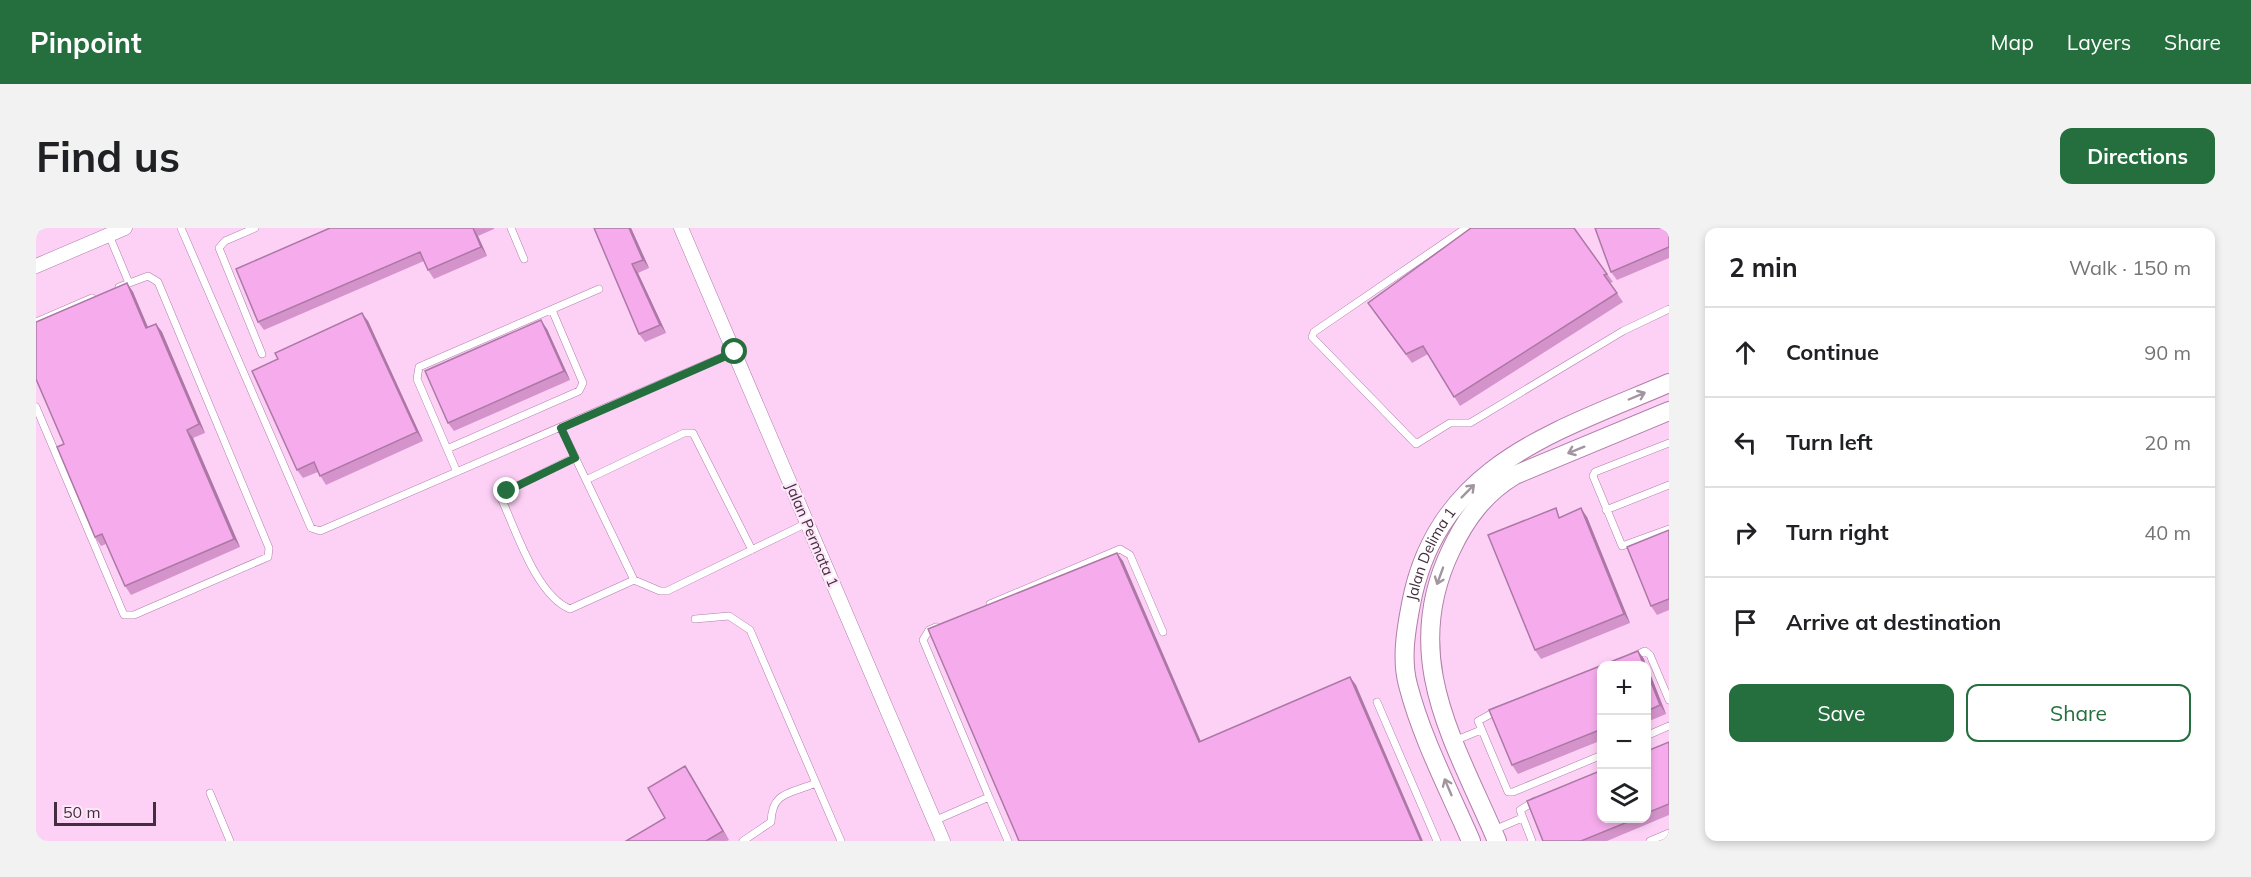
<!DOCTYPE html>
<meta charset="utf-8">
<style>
:root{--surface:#fff;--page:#f2f2f2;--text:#202124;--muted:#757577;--line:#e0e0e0;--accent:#246f3d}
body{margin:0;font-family:Mulish,sans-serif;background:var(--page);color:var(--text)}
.controls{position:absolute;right:18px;bottom:18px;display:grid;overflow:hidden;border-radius:12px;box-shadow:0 3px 9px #0003}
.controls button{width:54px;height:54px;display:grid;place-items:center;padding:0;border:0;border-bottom:2px solid var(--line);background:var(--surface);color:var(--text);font:30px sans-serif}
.scale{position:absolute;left:18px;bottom:15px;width:102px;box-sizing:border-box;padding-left:6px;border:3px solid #432e40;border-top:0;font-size:16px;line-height:21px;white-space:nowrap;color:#432e40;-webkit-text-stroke:4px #fde7f9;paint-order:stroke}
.stop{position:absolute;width:18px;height:18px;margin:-14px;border:4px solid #246f3d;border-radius:50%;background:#fff}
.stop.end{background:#246f3d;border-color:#fff;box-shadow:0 2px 6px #0008}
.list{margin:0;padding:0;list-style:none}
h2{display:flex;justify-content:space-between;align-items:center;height:78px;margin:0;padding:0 24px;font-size:26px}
h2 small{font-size:20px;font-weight:400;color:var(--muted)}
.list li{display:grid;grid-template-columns:39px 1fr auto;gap:18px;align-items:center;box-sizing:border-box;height:90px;padding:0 24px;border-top:2px solid var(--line)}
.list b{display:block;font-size:22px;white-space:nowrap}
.list em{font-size:20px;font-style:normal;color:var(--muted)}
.actions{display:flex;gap:12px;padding:18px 24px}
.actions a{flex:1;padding:14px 0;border:2px solid var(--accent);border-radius:12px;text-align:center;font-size:21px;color:var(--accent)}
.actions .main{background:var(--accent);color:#fff}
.icon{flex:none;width:33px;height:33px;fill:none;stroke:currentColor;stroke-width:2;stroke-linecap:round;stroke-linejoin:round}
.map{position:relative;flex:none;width:1633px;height:613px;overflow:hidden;border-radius:12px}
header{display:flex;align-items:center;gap:36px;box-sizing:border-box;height:84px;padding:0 30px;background:var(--accent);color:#fff}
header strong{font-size:28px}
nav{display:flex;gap:33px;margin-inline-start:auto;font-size:21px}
.intro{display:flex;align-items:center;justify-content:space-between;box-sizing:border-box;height:144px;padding:0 36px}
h1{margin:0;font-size:42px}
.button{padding:15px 27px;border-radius:12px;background:var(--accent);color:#fff;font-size:21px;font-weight:700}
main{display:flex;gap:36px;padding:0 36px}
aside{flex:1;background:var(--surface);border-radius:12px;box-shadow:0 3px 9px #0003}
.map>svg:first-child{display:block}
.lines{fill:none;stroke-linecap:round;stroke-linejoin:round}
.service-casing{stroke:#b07ea9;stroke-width:8}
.minor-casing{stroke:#b07ea9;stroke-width:15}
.tertiary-casing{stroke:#b07ea9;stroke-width:20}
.service{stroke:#fff;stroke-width:7}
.minor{stroke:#fff;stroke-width:14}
.tertiary{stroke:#fff;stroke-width:18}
.wall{fill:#d494cb}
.shaded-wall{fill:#ac78a5}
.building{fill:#f6acec;stroke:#ac78a5;stroke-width:1.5}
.oneway{stroke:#a196a0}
.route{stroke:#246f3d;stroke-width:8}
.labels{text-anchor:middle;stroke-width:4.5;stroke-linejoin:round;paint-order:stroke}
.street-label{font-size:15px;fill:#432e40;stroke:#fde7f9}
</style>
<header>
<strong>Pinpoint</strong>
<nav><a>Map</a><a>Layers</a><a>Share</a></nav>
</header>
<div class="intro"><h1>Find us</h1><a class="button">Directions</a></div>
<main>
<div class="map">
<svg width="1633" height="613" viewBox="0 0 1633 613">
<rect width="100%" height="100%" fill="#fdd1f6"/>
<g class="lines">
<defs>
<path id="service" d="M0 0H1
M145 0 275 300 284 303 698 124
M219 0 189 13 183 20 226 126
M475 0 488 31
M1430 0 1278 104 1276 109 1380 216 1414 195H1434L1587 103 1633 81
M73 7 93 55
M0 94 56 70
M0 179 88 387H98L232 329 233 320 122 54 112 48 83 59
M525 200 598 352
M1633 215 1559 244 1557 248 1586 318 1633 301
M411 221 543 163 547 155 516 82
M539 229 471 263 465 270C480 302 500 367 534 381L598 352 624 363H631L771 295
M421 244 381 151 383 139 563 61
M550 252 648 205H657L716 322
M1570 282 1633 257
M954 376 1084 321 1094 327 1127 404
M659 391 693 388 714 402 805 613
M1596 429 1609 423 1614 427 1633 472
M1341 474 1401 613
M1462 482 1442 493 1472 564H1477L1566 527
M1610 508 1633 498
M1418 513 1445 502
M174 565 194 613
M953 569 972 613
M898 593 953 569 887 412 893 402 900 399
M1458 602 1486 590
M707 613 735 594C736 563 754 566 780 555
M1496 613 1484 582 1499 573
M1614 613 1633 605"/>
<path id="minor" d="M645 0 907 613
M0 38 89 0"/>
<g id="tertiary">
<path id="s1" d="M1435 613C1413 562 1386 511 1372 457 1365 431 1370 402 1375 376 1401 237 1519 204 1633 155"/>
<path d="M1461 613C1419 514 1363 430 1415 322 1430 290 1449 265 1479 247L1633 183"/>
</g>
</defs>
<use href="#service" class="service-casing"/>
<use href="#minor" class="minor-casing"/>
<use href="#tertiary" class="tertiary-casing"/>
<use href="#service" class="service"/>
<use href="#minor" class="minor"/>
<use href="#tertiary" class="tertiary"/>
</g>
<path class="wall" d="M294 0H458V1L442 8 451 28 398 51 392 42 388 33 228 102 222 94Z
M558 0H595L613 40 602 45 630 105 609 114 603 106Z
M1538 0 1577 54 1574 55 1587 74 1424 178 1392 126 1376 135 1338 84Z
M1633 0V30L1581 52 1575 44Z
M91 55 97 64 112 99 120 96 126 104 169 205 157 210 204 319 95 367 89 358 70 316 65 318 59 309Z
M332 93 387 213 290 257 282 244 267 250 261 242Z
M511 101 534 152 418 203 412 195Z
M1526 289H1551L1594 395 1505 431 1499 422Z
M1633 302V382L1621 387 1615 378Z
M1602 423 1608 431 1610 438H1566V512L1482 546 1476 537 1453 482Z
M1611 438 1630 486 1611 494Z
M1633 514V587L1571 613H1507L1566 591H1611V523Z
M649 538 693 612 691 613H590L629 590Z"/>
<path class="shaded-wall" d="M437 0 442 8 451 28 445 19Z
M593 0H595L613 40 607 32Z
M596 36 602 45 630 105 624 97Z
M91 55 97 64 116 109 110 100Z
M326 85 332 93 387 213 381 204Z
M505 92 511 101 534 152 528 143Z
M120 96 126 104 169 205 163 196Z
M151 202 157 210 204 319 198 311Z
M1545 280 1551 289 1594 395 1588 386Z
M1081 325 1087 333 1169 523 1163 514Z
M1602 423 1608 431 1610 438H1608Z
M1611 438 1630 486 1624 477 1611 444Z
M1314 449 1320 457 1387 613H1385Z
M649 538 655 547 693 612 687 603Z"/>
<path class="building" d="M294 0H437L445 19 392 42 384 24 222 94 200 41Z
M558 0H593L607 32 596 36 624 97 603 106Z
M1435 0H1538L1571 46 1568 47 1581 65 1418 169 1387 118 1370 126 1332 75Z
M1559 0H1633V19L1575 44Z
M91 55 110 100 120 96 163 196 151 202 198 311 89 358 66 306 59 309 21 219 28 216 0 151V94Z
M326 85 381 204 284 248 278 234 261 242 216 143 242 131 239 125Z
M505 92 528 143 412 195 389 143Z
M1520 280 1523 290 1545 280 1588 386 1499 422 1452 307Z
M1633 302V371L1615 378 1591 319Z
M1081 325 1163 514 1314 449 1385 613H983L892 401Z
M1602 423 1608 438H1566V501L1476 537 1453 482Z
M1611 444 1624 477 1611 483Z
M1633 514V576L1611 585V523Z
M649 538 687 603 670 613H590L629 590 612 560Z
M1566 542V591H1599L1545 613H1507L1491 573Z"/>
<defs><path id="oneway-shaft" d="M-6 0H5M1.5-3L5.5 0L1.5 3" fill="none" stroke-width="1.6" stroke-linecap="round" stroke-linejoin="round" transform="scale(1.5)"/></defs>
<g class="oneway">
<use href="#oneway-shaft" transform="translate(1601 168) rotate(-23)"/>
<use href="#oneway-shaft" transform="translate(1540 222) rotate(158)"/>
<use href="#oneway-shaft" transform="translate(1432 263) rotate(-45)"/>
<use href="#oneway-shaft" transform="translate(1404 348) rotate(110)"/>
<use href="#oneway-shaft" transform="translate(1412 559) rotate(-113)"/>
</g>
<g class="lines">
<path class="route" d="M471 263 539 230 525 200 699 124"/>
</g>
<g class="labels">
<g class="street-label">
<text transform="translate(776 307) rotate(67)" y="5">Jalan Permata 1</text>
<text dy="5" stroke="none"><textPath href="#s1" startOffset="304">Jalan Delima 1</textPath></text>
</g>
</g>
</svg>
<div class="controls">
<button>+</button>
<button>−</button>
<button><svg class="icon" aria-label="layers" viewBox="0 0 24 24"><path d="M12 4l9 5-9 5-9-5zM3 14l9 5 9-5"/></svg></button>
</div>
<div class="scale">50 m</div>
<div class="stop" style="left:699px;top:124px"></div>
<div class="stop end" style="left:471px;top:263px"></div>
</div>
<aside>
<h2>2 min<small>Walk · 150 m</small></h2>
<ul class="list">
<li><svg class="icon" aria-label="ahead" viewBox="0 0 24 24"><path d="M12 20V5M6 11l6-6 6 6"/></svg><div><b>Continue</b></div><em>90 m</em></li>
<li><svg class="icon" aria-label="left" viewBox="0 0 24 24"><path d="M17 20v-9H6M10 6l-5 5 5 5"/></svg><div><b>Turn left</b></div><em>20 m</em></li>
<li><svg class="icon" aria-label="right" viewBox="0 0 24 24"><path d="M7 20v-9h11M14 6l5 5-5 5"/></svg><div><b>Turn right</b></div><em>40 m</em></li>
<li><svg class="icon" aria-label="arrive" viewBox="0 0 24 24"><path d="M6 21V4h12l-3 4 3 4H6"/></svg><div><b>Arrive at destination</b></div></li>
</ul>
<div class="actions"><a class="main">Save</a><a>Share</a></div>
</aside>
</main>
